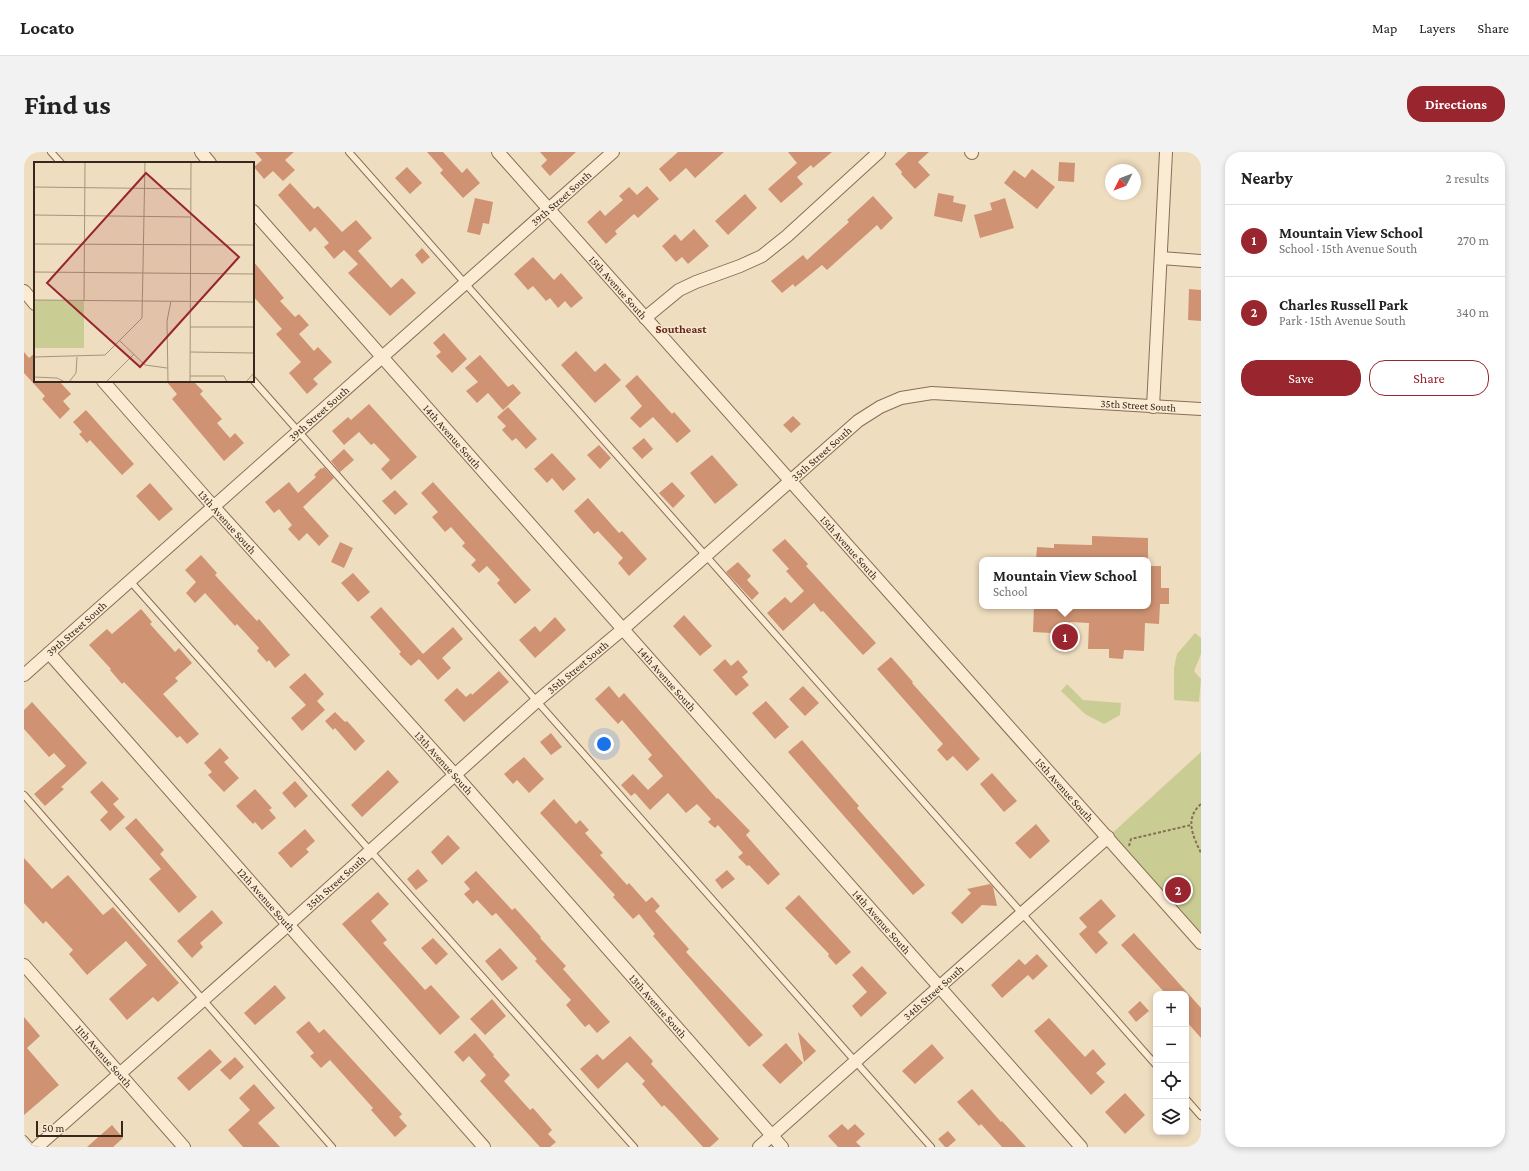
<!DOCTYPE html>
<meta charset="utf-8">
<style>
:root{--surface:#fff;--page:#f2f2f2;--text:#222;--muted:#767676;--line:#e0e0e0;--accent:#99252e}
body{margin:0;font-family:"Crimson Pro",serif;background:var(--page);color:var(--text)}
.controls{position:absolute;right:12px;bottom:12px;display:grid;overflow:hidden;border-radius:8px;box-shadow:0 2px 6px #0003}
.controls button{width:36px;height:36px;display:grid;place-items:center;padding:0;border:0;border-bottom:1px solid var(--line);background:var(--surface);color:var(--text);font:20px sans-serif}
.compass{position:absolute;left:1081px;top:12px;width:36px;height:36px;border-radius:50%;background:var(--surface);box-shadow:0 2px 6px #0003;rotate:228deg}
.scale{position:absolute;left:12px;bottom:10px;width:87px;box-sizing:border-box;padding-left:4px;border:2px solid #37271c;border-top:0;font-size:11px;line-height:14px;white-space:nowrap;color:#37271c;-webkit-text-stroke:3px #f6e8cf;paint-order:stroke}
.you{position:absolute;left:580px;top:592px;width:14px;height:14px;margin:-10px;border:3px solid #fff;border-radius:50%;background:#1a73e8;box-shadow:0 0 0 6px #1a73e833}
.badge{display:grid;place-items:center;width:26px;height:26px;border-radius:50%;background:var(--accent);color:#fff;font-size:13px;font-weight:700}
.pin{position:absolute;translate:-50% -50%;border:2px solid #fff;box-shadow:0 1px 4px #0006}
.popup{position:absolute;left:955px;top:405px;width:172px;height:52px;box-sizing:border-box;display:grid;place-content:center;border-radius:8px;background:var(--surface);filter:drop-shadow(0 1px 3px #0005);font-size:13px;white-space:nowrap;color:var(--muted)}
.popup b{font-size:15px;color:var(--text)}
.popup::after{content:'';position:absolute;left:50%;top:100%;margin-left:-8px;border:8px solid transparent;border-top-color:var(--surface)}
.list{margin:0;padding:0;list-style:none}
h2{display:flex;justify-content:space-between;align-items:center;height:52px;margin:0;padding:0 16px;font-size:17px}
h2 small{font-size:13px;font-weight:400;color:var(--muted)}
.list li{display:grid;grid-template-columns:26px 1fr auto;gap:12px;align-items:center;box-sizing:border-box;height:72px;padding:0 16px;border-top:1px solid var(--line)}
.list b{display:block;font-size:15px;white-space:nowrap}
.list p{margin:0;font-size:13px;white-space:nowrap;color:var(--muted)}
.list em{font-size:13px;font-style:normal;color:var(--muted)}
.actions{display:flex;gap:8px;padding:12px 16px}
.actions a{flex:1;padding:9px 0;border:1px solid var(--accent);border-radius:16px;text-align:center;font-size:14px;color:var(--accent)}
.actions .main{background:var(--accent);color:#fff}
.icon{flex:none;width:22px;height:22px;fill:none;stroke:currentColor;stroke-width:2;stroke-linecap:round;stroke-linejoin:round}
.map{position:relative;flex:none;width:1177px;height:995px;overflow:hidden;border-radius:16px}
header{display:flex;align-items:center;gap:24px;box-sizing:border-box;height:56px;padding:0 20px;background:var(--surface);border-bottom:1px solid var(--line)}
header strong{font-size:19px}
nav{display:flex;gap:22px;margin-inline-start:auto;font-size:14px}
.intro{display:flex;align-items:center;justify-content:space-between;box-sizing:border-box;height:96px;padding:0 24px}
h1{margin:0;font-size:28px}
.button{padding:10px 18px;border-radius:16px;background:var(--accent);color:#fff;font-size:14px;font-weight:700}
main{display:flex;gap:24px;padding:0 24px}
aside{flex:1;background:var(--surface);border-radius:16px;box-shadow:0 2px 6px #0003}
.map>svg:first-child{display:block}
.green{fill:#cacd93}
.building{fill:#cf9373}
.lines{fill:none;stroke-linecap:round;stroke-linejoin:round}
.service-casing{stroke:#886e57;stroke-width:8}
.minor-casing{stroke:#886e57;stroke-width:14}
.path{stroke:#886e57;stroke-width:2;stroke-dasharray:3 2;stroke-linecap:butt}
.service{stroke:#faebd2;stroke-width:6}
.minor{stroke:#faebd2;stroke-width:12}
.labels{text-anchor:middle;stroke-width:3;stroke-linejoin:round;paint-order:stroke}
.street-label{font-size:11px;fill:#37271c;stroke:#f6e8cf}
.neighbourhood-label{font-size:12px;font-weight:bold;fill:#65251a;stroke:#f6e8cf}
.inset-road{fill:none;stroke:#a5947e;stroke-width:1}
.view{fill:#99252e;fill-opacity:0.15;stroke:#99252e;stroke-width:2}
.inset-edge{fill:none;stroke:#37271c;stroke-width:2}
</style>
<header>
<strong>Locato</strong>
<nav><a>Map</a><a>Layers</a><a>Share</a></nav>
</header>
<div class="intro"><h1>Find us</h1><a class="button">Directions</a></div>
<main>
<div class="map">
<svg width="1177" height="995" viewBox="0 0 1177 995">
<rect width="100%" height="100%" fill="#efddbf"/>
<path class="green" d="M1171 481 1177 486V502L1170 519 1177 527 1175 550 1150 548V516L1153 502Z
M1043 532 1059 548 1097 551 1096 563 1080 572 1061 562 1037 539Z
M1177 600V790L1084 685Z"/>
<path class="building" d="M231 0H270L261 8 271 18 259 29 249 19 240 27 230 15 238 8Z
M403 0H419L438 21 443 16 456 31 439 46 416 21 419 18Z
M516 0H552L526 24 517 14 523 8Z
M654 0H700L671 26 662 16 646 30 635 17Z
M764 0H808L789 16 787 13 773 25 779 32 757 51 744 37 773 11Z
M884 0H905L894 10 906 23 891 37 877 22 878 20 871 12Z
M1035 10 1051 11 1050 30 1034 29Z
M383 15 398 31 386 42 371 26Z
M1008 17 1031 35 1013 57 980 31 990 18 1001 26Z
M266 31 290 57 294 54 318 80 332 68 348 86 334 99 367 136 378 126 392 141 366 164 324 121 334 112 320 98 310 107 300 95 305 91 291 75 286 80 254 43Z
M623 34 635 47 614 66 610 62 591 79 593 82 582 92 563 70 576 58 581 64 599 48 595 44 605 35 613 43Z
M914 41 930 44 929 50 942 53 938 70 910 64Z
M721 42 733 56 704 83 691 69Z
M849 44 869 66 857 78 853 73 803 118 798 113 771 135 769 132 758 141 747 129 779 103 783 108 825 70 823 68Z
M451 46 469 50 465 72 459 71 456 83 443 80Z
M981 46 990 76 956 86 950 63 968 58 966 51Z
M670 77 685 94 664 112 658 105 652 110 638 94 651 82 657 89Z
M398 96 406 105 398 112 391 103Z
M509 105 530 128 537 121 559 146 547 156 541 149 534 156 526 146 522 149 509 134 504 138 490 122Z
M229 109 260 146 256 149 271 165 275 162 285 173 275 182 290 199 294 195 308 210 289 227 294 232 283 242 265 221 277 210 252 182 258 177 229 144Z
M1165 137 1177 138V169L1164 168Z
M420 181 443 207 428 221 412 204 417 200 409 191Z
M552 199 571 220 581 211 597 228 571 251 537 213Z
M0 200 5 206 11 201V229H35L47 242 39 249 46 257 36 267 18 247 21 244 0 221Z
M456 203 484 235 489 232 497 241 479 258 464 241 453 251 442 239 454 230 441 216Z
M613 223 648 262 650 260 667 279 653 291 629 265 616 276 606 266 618 254 601 234Z
M142 229H169L179 239 176 242 198 267 193 271 206 286 211 281 220 291 200 309 148 247 153 242Z
M345 252 393 305 367 328 357 317 366 308 350 291 347 293 335 280 320 293 308 279 324 265 327 268Z
M484 255 513 287 502 297 492 286 488 289 478 278 482 274 473 265Z
M62 258 110 312 98 323 66 288 63 291 55 282 58 280 49 270Z
M769 264 777 272 767 281 759 273Z
M620 286 629 297 618 307 608 296Z
M575 293 587 306 576 317 563 303Z
M320 297 330 308 316 320 307 309Z
M528 301 552 327 539 339 528 326 523 331 510 317Z
M688 303 714 333 691 352 666 321Z
M300 315 310 326 279 355 305 384 295 394 283 381 275 389 264 377 268 373 255 357 250 361 241 350 265 330 274 341 292 325 290 323 297 316 298 317Z
M409 330 507 438 491 452 473 431 476 428 463 414 455 421 447 413 452 408 438 394 441 391 427 375 421 380 408 365 414 360 397 341Z
M648 330 661 344 649 356 635 341Z
M126 331 149 357 135 369 112 344Z
M371 338 384 352 371 363 358 349Z
M564 346 595 381 598 379 623 407 605 424 594 411 599 406 574 379 570 382 550 359Z
M1068 384 1124 386V408H1012L1013 395 1030 396V392L1068 393Z
M761 387 784 412 782 414 852 491 839 503 799 459 797 460 790 451 759 479 743 461 761 445 767 451 780 439 762 419 765 417 748 398Z
M316 390 329 396 320 416 307 410Z
M177 403 193 421 191 423 233 469 235 467 266 503 251 516 245 508 243 510 233 499 235 496 213 472 211 474 181 441 171 451 162 441 172 430 161 418Z
M714 410 727 424 723 428 735 441 728 448 702 420Z
M1124 414H1137V436H1145V452H1136L1135 472 1121 471 1120 499 1100 498 1099 507 1085 506V497H1064L1065 471 1046 470V482L1009 480 1010 454H1124Z
M329 421 346 440 334 450 317 431Z
M357 455 399 502 429 475 439 487 418 506 427 516 414 528 395 507 387 514 375 502 377 500 346 465Z
M117 457 128 470 126 472 151 500 155 496 168 511 151 526 154 529 139 542 175 582 163 592 156 584 153 586 100 530 98 532 86 518 87 517 65 493 83 477 88 482Z
M660 463 688 494 676 504 649 474Z
M531 465 542 478 511 506 495 488 511 474 516 480Z
M867 505 889 530 888 531 956 607 943 619 929 604 923 609 913 598 919 592 853 517Z
M701 507 707 514 714 508 724 520 718 525 725 533 712 544 689 518Z
M475 519 485 530 440 570 420 548 433 536 442 545 447 541 448 543Z
M281 521 300 542 293 549 301 558 278 579 267 566 282 553 265 535Z
M585 534 595 546 600 541 693 647 694 646 726 679 722 683 756 722 744 733 725 713 723 714 714 705 719 701 694 673 691 676 684 670 687 667 673 652 662 661 644 641 626 658 611 641 607 644 597 633 609 622 624 638 639 624 624 607 628 603 598 568 594 572 571 547Z
M779 534 795 551 781 564 765 547Z
M742 549 765 575 751 587 728 561Z
M8 550 63 611 37 635 40 637 21 654 10 642 42 614 30 601 25 605 0 577V558Z
M311 560 321 570 323 569 341 589 331 599 311 576 309 578 301 569Z
M527 581 538 595 527 603 516 590Z
M778 588 835 654 833 656 901 733 889 743 764 600Z
M196 596 205 606 200 610 215 626 200 640 184 623 188 620 180 611Z
M500 605 520 627 505 641 493 628 489 632 480 622Z
M364 618 375 630 338 665 327 653Z
M968 621 993 649 980 660 956 632Z
M78 629 95 647 89 652 101 665 86 679 76 668 84 660 66 640Z
M271 629 284 644 271 656 258 641Z
M231 637 248 656 245 658 252 666 238 678 231 670 229 672 212 654Z
M530 647 552 672 556 668 565 678 561 681 579 701 576 703 603 733 605 731 622 750 628 745 636 754 631 759 665 797 662 800 739 883 725 895 629 784 631 782 615 762 609 767 589 745 591 743 516 661Z
M112 666 140 698 136 702 173 745 155 761 125 727 137 717 101 676Z
M1012 672 1026 689 1006 707 991 691Z
M281 677 291 689 282 697 285 700 267 716 254 701Z
M424 683 436 696 418 713 407 700Z
M0 706 28 737 44 723 79 763 89 755 155 831 134 850 129 845 103 868 85 847 123 813 102 789 63 823 45 802 49 798 22 769 19 772 0 751Z
M394 717 404 729 392 738 383 727Z
M703 718 711 727 698 737 691 728Z
M452 719 488 758 491 756 517 785 516 786 542 814 539 817 586 870 573 881 565 872 561 875 542 853 547 848 511 809 513 807 472 761 468 764 453 748 449 752 440 742 446 737 440 730Z
M966 732 969 735 973 754 958 753 938 772 927 761 947 741 943 737Z
M354 740 365 752 347 769 363 788 359 791 401 838 407 833 436 865 416 883 318 772Z
M775 743 827 800 812 813 804 804 805 802 761 756Z
M1077 747 1092 764 1074 780 1084 791 1072 802 1055 782 1063 775 1055 766Z
M188 758 199 771 176 791 179 795 168 806 153 789Z
M1110 781 1177 856V886L1162 869V842H1142L1097 793Z
M409 786 424 802 412 813 397 796Z
M476 796 494 816 478 829 461 809Z
M1013 802 1024 814 1009 828 1004 823 978 846 967 833 995 807 1001 813Z
M838 814 863 841 837 865 828 854 843 840 828 823Z
M251 833 262 846 231 873 220 861Z
M468 847 482 864 461 883 446 867Z
M1116 849 1125 859 1112 870 1104 860Z
M0 865 16 884 3 896 35 933 0 963Z
M1025 866 1061 905 1069 897 1082 912 1072 921 1081 930 1067 943 1010 879Z
M285 869 295 881 300 877 378 962 375 965 383 974 371 985 347 958 349 956 306 908 297 916 286 904 290 901 272 880Z
M774 880 792 899 780 910Z
M451 881 470 903 469 904 486 923 480 929 506 958 509 956 528 978 524 982 532 990 526 995H516L456 929 462 923 445 904 439 910 430 900Z
M606 884 629 909 627 912 695 987 686 995H679L649 962 640 953 638 955 618 932 621 929 603 910 574 937 556 917 573 902 579 908Z
M762 891 779 911 756 932 738 913Z
M908 892 920 906 891 932 878 919Z
M186 897 198 910 165 939 153 926Z
M211 905 220 915 206 928 196 918Z
M230 932 251 956 234 971 256 995H219L204 978 226 958 215 946Z
M948 937 977 970 978 969 1002 995H978L957 972 955 974 933 950Z
M1101 941 1121 963 1101 982 1081 960Z
M818 972 824 978 831 972 841 982 832 990 837 995H814L804 984Z
M88 973 99 986 89 995H63Z
M924 979 932 988 924 995H921L914 987Z"/>
<g class="lines">
<defs>
<path id="service" d="M27 0 37 11
M325 0 1132 913
M229 228 907 995
M106 429 610 995
M0 643 308 995
M1162 947 1177 964
M0 987 7 995"/>
<g id="minor">
<path d="M177 0 186 11"/>
<path id="s1" d="M474 0 1177 791"/>
<path d="M947 0 948 1"/>
<path id="s2" d="M229 59 1057 995"/>
<path d="M1137 106 1177 109"/>
<path d="M0 139 11 152"/>
<path d="M621 166 655 138 672 130 716 114 738 104 763 84 855 0"/>
<path id="s3" d="M79 229 189 354 432 624 758 995"/>
<path d="M1129 255 1142 0"/>
<path id="s4" d="M25 501 460 995"/>
<path id="s5" d="M0 523 589 0"/>
<path id="s6" d="M0 813 160 995"/>
<path id="s7" d="M13 995 265 772 513 549 599 477 834 269 856 255 877 246 908 241 1177 257"/>
<path id="s8" d="M735 995 1084 685"/>
</g>
</defs>
<use href="#service" class="service-casing"/>
<use href="#minor" class="minor-casing"/>
<path class="path" d="M1177 652C1160 667 1169 684 1177 701
M1105 694 1107 687 1167 673"/>
<use href="#service" class="service"/>
<use href="#minor" class="minor"/>
</g>
<g class="labels">
<g class="street-label">
<text dy="4" stroke="none"><textPath href="#s5" startOffset="718">39th Street South</textPath></text>
<text dy="4" stroke="none"><textPath href="#s1" startOffset="181">15th Avenue South</textPath></text>
<text dy="4" stroke="none"><textPath href="#s7" startOffset="1383">35th Street South</textPath></text>
<text dy="4" stroke="none"><textPath href="#s5" startOffset="394">39th Street South</textPath></text>
<text dy="4" stroke="none"><textPath href="#s2" startOffset="301">14th Avenue South</textPath></text>
<text dy="4" stroke="none"><textPath href="#s7" startOffset="1047">35th Street South</textPath></text>
<text dy="4" stroke="none"><textPath href="#s3" startOffset="188">13th Avenue South</textPath></text>
<text dy="4" stroke="none"><textPath href="#s1" startOffset="529">15th Avenue South</textPath></text>
<text dy="4" stroke="none"><textPath href="#s5" startOffset="70">39th Street South</textPath></text>
<text dy="4" stroke="none"><textPath href="#s7" startOffset="723">35th Street South</textPath></text>
<text dy="4" stroke="none"><textPath href="#s2" startOffset="625">14th Avenue South</textPath></text>
<text dy="4" stroke="none"><textPath href="#s3" startOffset="512">13th Avenue South</textPath></text>
<text dy="4" stroke="none"><textPath href="#s1" startOffset="853">15th Avenue South</textPath></text>
<text dy="4" stroke="none"><textPath href="#s7" startOffset="399">35th Street South</textPath></text>
<text dy="4" stroke="none"><textPath href="#s4" startOffset="329">12th Avenue South</textPath></text>
<text dy="4" stroke="none"><textPath href="#s2" startOffset="949">14th Avenue South</textPath></text>
<text dy="4" stroke="none"><textPath href="#s8" startOffset="233">34th Street South</textPath></text>
<text dy="4" stroke="none"><textPath href="#s3" startOffset="836">13th Avenue South</textPath></text>
<text dy="4" stroke="none"><textPath href="#s6" startOffset="121">11th Avenue South</textPath></text>
</g>
<g class="neighbourhood-label">
<text x="657" y="181">Southeast</text>
</g>
</g>
<g transform="translate(10 10)">
<rect width="220" height="220" fill="#efddbf"/>
<path d="M0 138 50 139V186H0Z" fill="#cacd93"/>
<path class="inset-road" d="M0 25 157 27M0 53 156 55M0 82 220 83M0 110 220 112M0 138 220 140M50 139 51 0M156 165H220M86 179 111 203 133 206M156 190 220 191M0 195 71 193 108 156 111 0M156 214H190L193 220M0 215 23 216 31 220M35 220 42 211 43 195M72 220 100 192M134 220 133 159 137 139M156 220 157 0M212 220 220 211"/>
<path class="view" d="M112 11 205 95 106 205 13 121Z"/>
<rect width="220" height="220" class="inset-edge"/>
</g>
</svg>
<div class="controls">
<button>+</button>
<button>−</button>
<button><svg class="icon" aria-label="locate" viewBox="0 0 24 24"><circle cx="12" cy="12" r="6"/><path d="M12 2v4M12 18v4M2 12h4M18 12h4"/></svg></button>
<button><svg class="icon" aria-label="layers" viewBox="0 0 24 24"><path d="M12 4l9 5-9 5-9-5zM3 14l9 5 9-5"/></svg></button>
</div>
<svg class="compass" viewBox="-18 -18 36 36"><path d="M0-13l5 13h-10z" fill="#e53935"/><path d="M0 13l5-13h-10z" fill="#767676"/></svg>
<div class="scale">50 m</div>
<div class="you"></div>
<div class="pin badge" style="left:1041px;top:485px">1</div>
<div class="popup"><b>Mountain View School</b>School</div>
<div class="pin badge" style="left:1154px;top:738px">2</div>
</div>
<aside>
<h2>Nearby<small>2 results</small></h2>
<ul class="list">
<li><span class="badge">1</span><div><b>Mountain View School</b><p>School · 15th Avenue South</p></div><em>270 m</em></li>
<li><span class="badge">2</span><div><b>Charles Russell Park</b><p>Park · 15th Avenue South</p></div><em>340 m</em></li>
</ul>
<div class="actions"><a class="main">Save</a><a>Share</a></div>
</aside>
</main>
